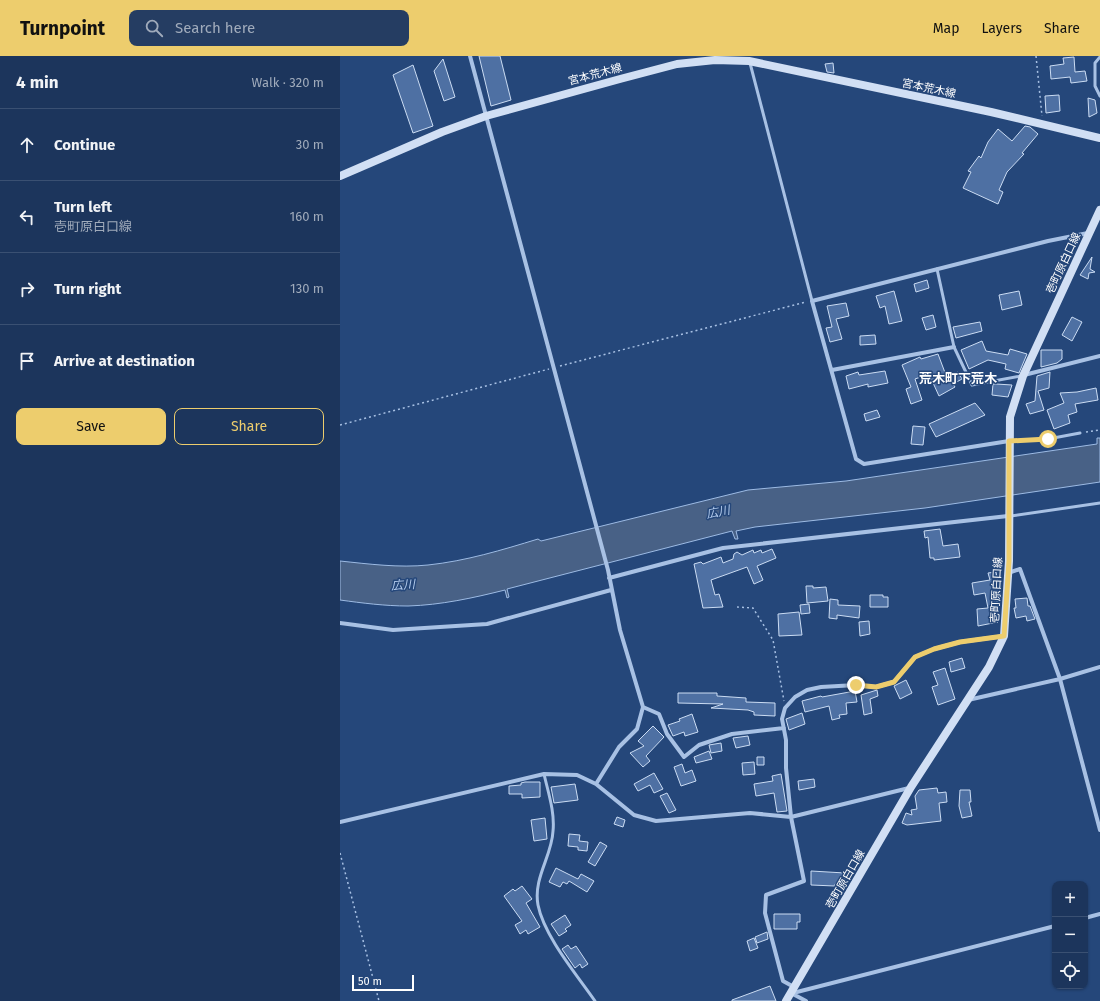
<!DOCTYPE html>
<meta charset="utf-8">
<style>
:root{--surface:#1c355c;--page:#253d62;--text:#f1f3f6;--muted:#a0abbb;--line:#3a5072;--accent:#edcd6d}
body{margin:0;font-family:"Fira Sans","Noto Sans JP",sans-serif;background:var(--page);color:var(--text)}
.controls{position:absolute;right:12px;bottom:12px;display:grid;overflow:hidden;border-radius:8px;box-shadow:0 1px 3px #0004}
.controls button{width:36px;height:36px;display:grid;place-items:center;padding:0;border:0;border-bottom:1px solid var(--line);background:var(--surface);color:var(--text);font:20px sans-serif}
.scale{position:absolute;left:12px;bottom:10px;width:62px;box-sizing:border-box;padding-left:4px;border:2px solid #fff;border-top:0;font-size:11px;line-height:14px;white-space:nowrap;color:#fff;-webkit-text-stroke:3px #25477a;paint-order:stroke}
.stop{position:absolute;width:12px;height:12px;margin:-9px;border:3px solid #edcd6d;border-radius:50%;background:#fff}
.stop.end{background:#edcd6d;border-color:#fff;box-shadow:0 1px 4px #0008}
.list{margin:0;padding:0;list-style:none}
h2{display:flex;justify-content:space-between;align-items:center;height:52px;margin:0;padding:0 16px;font-size:17px}
h2 small{font-size:13px;font-weight:400;color:var(--muted)}
.list li{display:grid;grid-template-columns:26px 1fr auto;gap:12px;align-items:center;box-sizing:border-box;height:72px;padding:0 16px;border-top:1px solid var(--line)}
.list b{display:block;font-size:15px;white-space:nowrap}
.list p{margin:0;font-size:13px;white-space:nowrap;color:var(--muted)}
.list em{font-size:13px;font-style:normal;color:var(--muted)}
.actions{display:flex;gap:8px;padding:12px 16px}
.actions a{flex:1;padding:9px 0;border:1px solid var(--accent);border-radius:8px;text-align:center;font-size:14px;color:var(--accent)}
.actions .main{background:var(--accent);color:#111}
.icon{flex:none;width:22px;height:22px;fill:none;stroke:currentColor;stroke-width:2;stroke-linecap:round;stroke-linejoin:round}
.map{position:relative;flex:none;width:760px;height:945px;overflow:hidden}
header{display:flex;align-items:center;gap:24px;box-sizing:border-box;height:56px;padding:0 20px;background:var(--accent);color:#111}
header strong{font-size:19px}
nav{display:flex;gap:22px;margin-inline-start:auto;font-size:14px}
.search{width:280px;height:36px;background:var(--page);display:flex;align-items:center;gap:10px;box-sizing:border-box;padding:0 14px;border-radius:8px;color:var(--muted);font-size:15px}
main{display:flex}
aside{flex:1;background:var(--surface)}
.map>svg:first-child{display:block}
.water{fill:#486186;stroke:#9dbbe4}
.building{fill:#4e70a3;stroke:#cbdcf3}
.lines{fill:none;stroke-linecap:round;stroke-linejoin:round}
.path{stroke:#a8c1e4;stroke-width:1.5;stroke-dasharray:2 3;stroke-linecap:butt}
.lane{stroke:#a8c1e4;stroke-width:3}
.street{stroke:#a8c1e4;stroke-width:4}
.secondary{stroke:#d1dff4;stroke-width:8}
.route{stroke:#edcd6d;stroke-width:5}
.labels{text-anchor:middle;stroke-width:3;stroke-linejoin:round;paint-order:stroke}
.street-label{font-size:11px;fill:#fff;stroke:#25477a}
.water-label{font-size:12px;font-style:italic;fill:#b3cbec;stroke:#25477a}
.quarter-label{font-size:13px;font-weight:bold;fill:#fff;stroke:#25477a}
</style>
<header>
<strong>Turnpoint</strong>
<div class="search"><svg class="icon" aria-label="search" viewBox="0 0 24 24"><circle cx="10" cy="10" r="6"/><path d="M15 15l6 6"/></svg>Search here</div>
<nav><a>Map</a><a>Layers</a><a>Share</a></nav>
</header>
<main>
<aside>
<h2>4 min<small>Walk · 320 m</small></h2>
<ul class="list">
<li><svg class="icon" aria-label="ahead" viewBox="0 0 24 24"><path d="M12 20V5M6 11l6-6 6 6"/></svg><div><b>Continue</b></div><em>30 m</em></li>
<li><svg class="icon" aria-label="left" viewBox="0 0 24 24"><path d="M17 20v-9H6M10 6l-5 5 5 5"/></svg><div><b>Turn left</b><p>壱町原白口線</p></div><em>160 m</em></li>
<li><svg class="icon" aria-label="right" viewBox="0 0 24 24"><path d="M7 20v-9h11M14 6l5 5-5 5"/></svg><div><b>Turn right</b></div><em>130 m</em></li>
<li><svg class="icon" aria-label="arrive" viewBox="0 0 24 24"><path d="M6 21V4h12l-3 4 3 4H6"/></svg><div><b>Arrive at destination</b></div></li>
</ul>
<div class="actions"><a class="main">Save</a><a>Share</a></div>
</aside>
<div class="map">
<svg width="760" height="945" viewBox="0 0 760 945">
<rect width="100%" height="100%" fill="#25477a"/>
<path class="water" d="M757 382H760V426L585 452 415 471 396 475 398 483H395L392 475 167 533 169 541 167 542 165 534C133 542 101 549 68 550 45 550 22 547 0 544V505C29 508 59 512 88 509 126 505 162 494 198 483L201 485 408 434 506 425 757 388Z"/>
<path class="building" d="M139 0H160L171 44 151 50Z
M734 1 735 16 745 15 747 25 731 27 730 21 711 23 710 10 724 8 723 2Z
M103 3 115 41 104 45 94 15Z
M493 7 494 17 487 16 485 8Z
M73 9 93 70 73 77 53 19Z
M719 39 720 55 706 57 705 40Z
M748 42 755 44 757 57 749 61Z
M685 70 690 71 698 78 682 97 684 98 667 116 659 134 663 136 658 148 623 132 631 116 628 115 639 100 641 102 648 86 658 73 672 85Z
M752 201 750 213 755 216 749 217 748 223 740 219Z
M587 224 589 232 576 236 574 228Z
M554 235 562 265 549 268 545 250 540 252 536 240Z
M679 235 682 249 662 254 659 239Z
M506 247 509 260 496 263 502 283 490 286 486 272 492 271 487 250Z
M593 259 596 271 586 274 582 262Z
M732 261 742 266 732 285 722 279Z
M640 266 642 275 616 282 613 271Z
M535 279 536 288 520 289V280Z
M642 285 646 295 668 299 670 293 687 298 679 317 665 313 666 308 648 304 629 313 621 294Z
M701 294H722V303L717 307 701 311Z
M598 298 607 322 618 316 622 323 613 328 615 331 599 340 589 318 575 323 582 344 571 348 566 333 571 331 562 309 580 301 581 303Z
M545 315 548 327 528 331V328L509 333 506 320 518 316 519 319Z
M710 316 709 332 698 335 704 354 690 358 686 348 695 345 697 320Z
M653 328H656L672 329 668 341 652 339Z
M756 332 758 344 735 348 737 356 728 359 730 367 714 373 707 354 724 347 720 337 737 336Z
M635 347 645 359 596 381 589 368Z
M537 354 540 361 526 365 524 358Z
M573 370 585 371 583 389 571 388Z
M600 473 603 490 618 488 620 501 594 504V502H590L588 481 585 482 584 475Z
M432 493 436 502 417 510 423 524 414 528 407 511 371 524 375 539 379 538 383 551 363 552 354 508 361 506 363 508 381 501 383 507 393 503 394 498 397 496 402 499 413 494 414 497 421 494 422 497Z
M656 516 661 542 657 543 658 566 638 570 637 553 648 552 645 537 634 539 632 527 650 524 648 517Z
M466 530H473V532L486 531 488 545 467 547Z
M530 539H543V541H548V551H530Z
M687 542 688 550H690L695 563 687 565 686 560 676 562 674 552H676L675 543Z
M490 543 498 544V549L520 550 519 562 497 559V563L489 562Z
M469 548 470 557 461 558 460 549Z
M459 556 462 579 439 580 438 558Z
M529 565 530 578 520 580 519 566Z
M622 602 625 612 611 616 609 606Z
M605 612 615 643 598 649 592 631 598 629 593 616Z
M566 624 572 637 560 643 554 630Z
M537 634 538 640 530 643 532 657 524 659 521 639Z
M515 635 517 646 506 647 507 658 499 659 500 662 492 664 489 650 465 656 462 645 481 640 482 641Z
M338 637H377V640L406 642V646L435 647V660L414 659V656L408 654 371 652 383 648 338 647Z
M462 657 465 668 449 674 446 663Z
M352 658 358 676 345 680 344 676 333 680 328 669 340 665 339 663Z
M313 670 324 681 306 700 310 705 303 711 290 697 304 690 298 685Z
M408 680 410 689 396 692 393 682Z
M381 687 382 695 371 697 369 689Z
M369 695 372 703 356 707 354 701Z
M417 701H424V709H417Z
M414 706 415 718 403 719 402 707Z
M342 708 345 717 352 714 356 725 341 730 334 711Z
M314 717 323 733 314 737 310 729 298 735 294 728Z
M441 718 447 755 437 756 434 737 416 740 414 728 433 725 432 720Z
M474 723 475 731 459 734 458 725Z
M185 726H200V741L182 742V738H169V730L181 729V727Z
M235 728 238 744 214 747 211 731Z
M597 732 598 737 606 736 607 746 599 747 601 765 567 769 562 767 566 757 572 759 571 754 577 753 575 740 579 734Z
M620 734H630L631 746H629L632 760 622 762 619 750Z
M327 737 336 754 329 757 320 740Z
M277 761 285 764 283 771 274 768Z
M205 762 207 783 194 785 191 764Z
M229 778 240 779 239 785 248 786 247 795 238 794V791L228 790Z
M260 786 267 790 255 810 248 806Z
M216 812 238 823 241 818 254 825 247 836 229 825 227 828 223 826 220 831 209 826Z
M471 815 505 817V828H495V830L471 829Z
M182 830 192 843 186 847 200 871 188 878 186 874 180 878 175 869 182 865 164 840 173 833 175 835Z
M434 858H460V866H457V873H434Z
M225 859 231 869 225 873 227 875 219 880 211 868Z
M427 876 428 883 417 887 415 881Z
M414 882 418 892 410 895 407 885Z
M228 889 231 893 236 890 248 908 242 912 240 908 235 912 222 893Z
M430 930 436 945H392V944Z"/>
<g class="lines">
<path class="path" d="M696 0 702 60
M220 310 466 246
M0 369 209 313
M746 376 760 374
M397 551 413 552 433 584 444 645
M0 797 39 945"/>
<path class="lane" d="M760 1 755 7V30L760 40
M410 7 472 245
M597 213 614 291 632 329 681 320
M671 385 708 383 740 377
M671 460 760 447
M204 718C208 736 215 756 213 775 212 800 193 822 198 849 204 880 237 919 255 945"/>
<path class="street" d="M130 0 268 514 280 574 303 651 297 673 279 691 256 728
M492 314 614 291
M684 319 760 300
M669 385 524 408 516 403 472 245 708 185 748 177
M668 517 680 513 720 623 760 774
M269 522 383 492 668 460
M0 567 53 574 147 568 271 534
M628 644 720 623 760 611
M303 651 319 658 327 678 344 701 359 689 392 678 444 672
M0 766 204 718 237 719 256 728 294 759 316 765 410 757 451 761 569 732
M745 862 760 858
M454 931 443 925 425 857 426 839 464 825 451 761 446 712V684L442 663 445 652 455 641 467 634 481 631 516 629 536 631 554 626 575 601 594 593 620 586 664 580
M451 937 466 945
M453 937 715 870"/>
<path class="secondary" d="M0 120 102 76 146 60 280 23 337 8 375 4 409 5 651 56 760 82
M446 945 571 731 649 611 664 580 669 505 670 361 683 320 760 154"/>
</g>
<g class="lines">
<path class="route" d="M516 629 536 631 554 626 575 601 594 593 620 586 664 580 669 505V385L708 383"/>
</g>
<g class="labels">
<g class="street-label">
<text transform="translate(255 18) rotate(-15)" y="4">宮本荒木線</text>
<text transform="translate(589 32) rotate(12)" y="4">宮本荒木線</text>
<text transform="translate(723 207) rotate(-65)" y="4">壱町原白口線</text>
<text transform="translate(656 534) rotate(-87)" y="4">壱町原白口線</text>
<text transform="translate(505 823) rotate(-60)" y="4">壱町原白口線</text>
</g>
<g class="water-label">
<text transform="translate(378 456) rotate(-11)" y="4">広川</text>
<text transform="translate(63 529) rotate(-4)" y="4">広川</text>
</g>
<g class="quarter-label">
<text x="618" y="327">荒木町下荒木</text>
</g>
</g>
</svg>
<div class="controls">
<button>+</button>
<button>−</button>
<button><svg class="icon" aria-label="locate" viewBox="0 0 24 24"><circle cx="12" cy="12" r="6"/><path d="M12 2v4M12 18v4M2 12h4M18 12h4"/></svg></button>
</div>
<div class="scale">50 m</div>
<div class="stop" style="left:708px;top:383px"></div>
<div class="stop end" style="left:516px;top:629px"></div>
</div>
</main>
